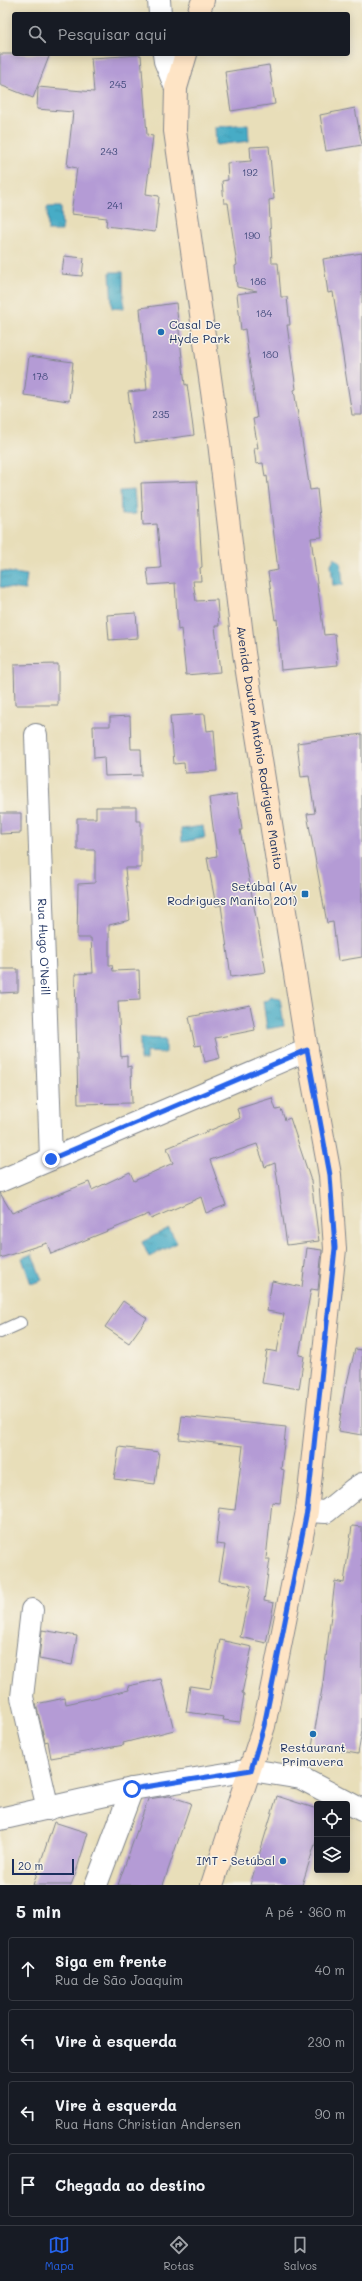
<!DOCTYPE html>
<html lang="pt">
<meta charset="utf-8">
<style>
:root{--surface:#171b24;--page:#20242c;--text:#f1f3f6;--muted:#9ea1a6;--line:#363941;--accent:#2563eb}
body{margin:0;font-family:Mali,sans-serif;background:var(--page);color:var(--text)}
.controls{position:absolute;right:12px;bottom:12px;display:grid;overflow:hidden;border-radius:4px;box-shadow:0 2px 10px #0003}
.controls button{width:36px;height:36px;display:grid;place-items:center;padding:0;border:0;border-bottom:1px solid var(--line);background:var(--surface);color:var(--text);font:20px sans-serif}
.scale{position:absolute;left:12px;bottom:10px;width:62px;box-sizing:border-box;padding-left:4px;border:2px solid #1b2f5e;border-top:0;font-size:11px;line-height:14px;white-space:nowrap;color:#1b2f5e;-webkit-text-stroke:3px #f7f3e8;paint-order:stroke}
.stop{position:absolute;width:12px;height:12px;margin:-9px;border:3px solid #2563eb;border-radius:50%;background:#fff}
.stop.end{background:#2563eb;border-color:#fff;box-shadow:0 1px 4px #0008}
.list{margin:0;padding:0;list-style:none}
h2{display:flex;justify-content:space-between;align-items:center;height:52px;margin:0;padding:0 16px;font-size:17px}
h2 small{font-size:13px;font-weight:400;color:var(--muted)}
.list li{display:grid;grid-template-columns:26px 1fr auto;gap:12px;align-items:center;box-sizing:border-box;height:64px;margin:0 8px 8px;padding:0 8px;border:1px solid var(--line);border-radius:4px}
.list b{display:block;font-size:15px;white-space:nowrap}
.list p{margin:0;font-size:13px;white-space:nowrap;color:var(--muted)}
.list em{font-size:13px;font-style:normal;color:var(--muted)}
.icon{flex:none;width:22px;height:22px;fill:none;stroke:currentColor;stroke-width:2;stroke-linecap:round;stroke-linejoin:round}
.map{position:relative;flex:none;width:362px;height:1885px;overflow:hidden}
.search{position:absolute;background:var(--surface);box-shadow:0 2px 10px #0003;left:12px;right:12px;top:12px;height:44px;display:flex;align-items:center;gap:10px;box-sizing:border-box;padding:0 14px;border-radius:4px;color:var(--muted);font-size:15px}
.sheet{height:340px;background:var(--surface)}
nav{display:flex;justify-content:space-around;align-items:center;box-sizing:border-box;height:56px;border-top:1px solid var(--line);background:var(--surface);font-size:11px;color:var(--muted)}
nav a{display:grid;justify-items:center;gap:2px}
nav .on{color:var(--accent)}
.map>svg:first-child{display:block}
.water{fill:url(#water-ripples);stroke:#306e92}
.building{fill:#b49bd5}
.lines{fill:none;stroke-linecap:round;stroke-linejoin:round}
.lane-casing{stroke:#82868c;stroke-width:14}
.street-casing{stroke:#82868c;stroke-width:24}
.secondary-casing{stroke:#82868c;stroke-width:24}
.lane{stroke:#fff;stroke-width:12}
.street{stroke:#fff;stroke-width:22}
.secondary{stroke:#fee4c5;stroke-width:22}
.route{stroke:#2563eb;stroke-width:5}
.poi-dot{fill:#1f6fb2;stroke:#f7f3e8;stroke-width:1.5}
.labels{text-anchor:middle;stroke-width:3;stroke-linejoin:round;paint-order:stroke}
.number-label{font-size:10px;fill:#414a7c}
.poi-label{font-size:12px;fill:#1b2f5e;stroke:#f7f3e8;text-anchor:end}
.street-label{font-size:12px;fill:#1b2f5e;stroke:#f7f3e8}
</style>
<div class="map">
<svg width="362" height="1885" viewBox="0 0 362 1885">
<defs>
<pattern id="water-ripples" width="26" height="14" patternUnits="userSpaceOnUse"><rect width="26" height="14" fill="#46acc6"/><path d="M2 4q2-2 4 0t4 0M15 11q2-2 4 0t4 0" fill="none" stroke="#3a8ca4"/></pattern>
</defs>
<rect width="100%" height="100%" fill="#f7f3e8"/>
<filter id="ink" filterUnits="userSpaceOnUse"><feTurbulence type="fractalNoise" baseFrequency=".025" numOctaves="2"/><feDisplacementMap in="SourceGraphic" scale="8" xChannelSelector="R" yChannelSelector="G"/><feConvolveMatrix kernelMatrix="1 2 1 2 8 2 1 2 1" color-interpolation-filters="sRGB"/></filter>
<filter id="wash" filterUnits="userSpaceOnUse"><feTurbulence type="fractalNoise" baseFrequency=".012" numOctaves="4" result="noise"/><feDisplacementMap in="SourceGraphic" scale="16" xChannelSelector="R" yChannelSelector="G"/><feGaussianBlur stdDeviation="0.9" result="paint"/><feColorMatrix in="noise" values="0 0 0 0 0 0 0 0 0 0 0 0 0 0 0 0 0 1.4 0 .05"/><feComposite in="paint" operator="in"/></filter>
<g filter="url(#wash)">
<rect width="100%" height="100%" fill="#e8deb9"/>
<path class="water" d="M248 124 249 141 216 145 215 127Z
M47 207H61L62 231H48Z
M110 272H123L124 309 112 308Z
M134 490 136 514 121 515 120 491Z
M335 557 341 563 343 585H333L331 564Z
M1 571 27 575 25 590 0 587Z
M203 826 205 838 182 842 181 829Z
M271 996 275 998H280L284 1026 267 1029 263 1001 268 1000Z
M140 1038 165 1039V1053L146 1052V1060H140Z
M169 1228 177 1243 149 1257 142 1242Z
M32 1254 42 1280 31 1284 22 1258Z"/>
<g id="blocks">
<path class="building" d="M0 54H50L33 98 0 85Z
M141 55 147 135 153 136 146 194 159 196 155 232 106 226 107 218 71 214 77 168 67 166 73 112 37 109 38 87 94 92 91 58Z
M269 65 275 104 231 111 225 72Z
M355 108 362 145 326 151 320 115Z
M269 146 274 199 269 200 272 263H278L281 297H287L290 325H287L296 389 294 390 310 490 317 489 322 537 311 538 324 635 335 634 338 665 281 670 277 619 275 620 268 572 278 570 267 476 265 477 263 463 256 464 254 448H258L253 419 257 418 245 329 241 330 237 294 257 291 237 287 235 266 237 265 228 203H224L222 181 228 180 227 163 251 161 250 147Z
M362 253V415H352L333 292 328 293 323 259Z
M64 256 84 258 82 276 62 274Z
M176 303 185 385 187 384 194 435 135 443 128 392 147 390 140 308Z
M29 356 73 362 69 401 24 395Z
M197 481 202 567 200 568 201 581H193L196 601 217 600 219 626H215L220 672 186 675 181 629 178 630 175 583 149 585 147 569 161 568 157 524 143 525 141 483Z
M136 613 138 638 109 640 107 615Z
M58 664V705H15L14 665Z
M205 714 207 731 214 730 217 771 185 773 184 763 174 764 170 716Z
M130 716 131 749H141L142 775 105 776 104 757 94 758 93 726H110V717Z
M362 734V957L338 961 333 922 327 923 307 814 315 813 309 776 301 777 297 743Z
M237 794 242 830H240L266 972 231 977 221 905 216 906 207 858 217 856 209 798Z
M96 807H136V821H141V868H125L130 920 109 925V965H112L113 971 139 970 140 1000 118 1001 121 1057 127 1056V1067L131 1066 132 1103 78 1104 75 974 93 973 91 938H77L78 884 95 883V850H77V818H96Z
M0 813H21V833L0 834Z
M0 969H18V992L0 993Z
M250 1005 255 1030 215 1038 220 1058 205 1062 201 1045 195 1046 189 1017Z
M272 1098 276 1110 281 1109 285 1120 290 1118 311 1181 319 1241 287 1245 275 1163 265 1167 257 1144 210 1160 226 1205 206 1213 201 1197 151 1219 149 1214 51 1254 47 1243 0 1258V1193L12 1213 89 1182 92 1190 130 1172 134 1181 173 1163 167 1148 240 1118 237 1109Z
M307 1248 322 1250 318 1290 311 1289 299 1355 304 1356 299 1389 262 1383 267 1350 277 1352 284 1314 267 1311 272 1281 302 1287Z
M123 1301 147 1318 129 1343 105 1327Z
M355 1349 362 1350V1435L338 1431 345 1387H346Z
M182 1416 286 1427 281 1469 284 1470 280 1503 272 1502 266 1559H270L264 1601 274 1603 266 1643 240 1637 251 1586 219 1581 225 1545 216 1544 220 1508 235 1510 243 1446 179 1439Z
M119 1447 159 1452 155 1484 114 1479Z
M352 1526 362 1527V1731L358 1754 312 1746 323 1683 335 1581 344 1583Z
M42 1630 77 1636 72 1665 39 1659Z
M220 1640 252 1647 242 1693 244 1694 240 1722 223 1720 224 1717 186 1712 190 1686 210 1689Z
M161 1679 174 1730 123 1743 124 1745 51 1758 48 1741 45 1742 36 1704 65 1698 66 1704 129 1690 128 1686Z
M169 1796 191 1803 163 1885H118L148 1799Z
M277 1796 317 1809V1838L302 1885H250Z
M54 1822 88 1833 76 1872 71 1885H33Z"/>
</g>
</g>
<g filter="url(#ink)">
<use href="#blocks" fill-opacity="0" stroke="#82868c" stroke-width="1"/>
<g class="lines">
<defs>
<path id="lane" d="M0 1332 20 1323"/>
<g id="street">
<path d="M159 0 160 14"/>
<path d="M164 54 165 61 176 88"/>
<path id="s1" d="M36 735 51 1159"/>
<path d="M0 1181 307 1050"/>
<path d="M307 1511 326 1512 354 1489 362 1484"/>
<path d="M32 1610 22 1697 48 1809"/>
<path d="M0 1819 132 1789 251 1770 301 1778 362 1810"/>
<path d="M96 1885 132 1789"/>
</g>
<g id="secondary">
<path d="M198 14 203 0"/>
<path id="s2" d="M186 54 176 88 175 131 218 434 244 653 307 1050 330 1175 335 1249 307 1511 264 1726 212 1885"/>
</g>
</defs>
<use href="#lane" class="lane-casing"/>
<use href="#street" class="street-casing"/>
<use href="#secondary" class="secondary-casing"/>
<use href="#lane" class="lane"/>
<use href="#street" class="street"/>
<use href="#secondary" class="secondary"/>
</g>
</g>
<g class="lines" filter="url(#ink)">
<path class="route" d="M51 1159 307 1050 330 1175 335 1248 307 1511 264 1726 251 1770 132 1789"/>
</g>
<g class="poi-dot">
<circle cx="161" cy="332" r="4"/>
<rect x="301" y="890" width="8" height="8" rx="2"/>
<circle cx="313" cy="1734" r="4"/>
<circle cx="283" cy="1861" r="4"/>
</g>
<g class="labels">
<g class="number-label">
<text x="118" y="88">245</text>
<text x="109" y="155">243</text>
<text x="250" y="176">192</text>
<text x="115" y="209">241</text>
<text x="252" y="239">190</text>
<text x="258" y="285">186</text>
<text x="264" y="317">184</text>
<text x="270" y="358">180</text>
<text x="40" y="380">178</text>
<text x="161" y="418">235</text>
</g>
<g class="poi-label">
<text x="169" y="329" text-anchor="start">Casal De<tspan x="169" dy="14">Hyde Park</tspan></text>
<text x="297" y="891">Setúbal (Av<tspan x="297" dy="14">Rodrigues Manito 201)</tspan></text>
<text x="313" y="1752" text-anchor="middle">Restaurant<tspan x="313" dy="14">Primavera</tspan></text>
<text x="275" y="1865">IMT - Setúbal</text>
</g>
<g class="street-label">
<text dy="4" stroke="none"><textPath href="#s2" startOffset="701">Avenida Doutor António Rodrigues Manito</textPath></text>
<text dy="4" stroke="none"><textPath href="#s1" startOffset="212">Rua Hugo O'Neill</textPath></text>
</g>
</g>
</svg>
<div class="controls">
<button><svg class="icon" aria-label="locate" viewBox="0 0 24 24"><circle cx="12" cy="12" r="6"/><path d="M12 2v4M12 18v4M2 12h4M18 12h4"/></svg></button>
<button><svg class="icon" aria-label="layers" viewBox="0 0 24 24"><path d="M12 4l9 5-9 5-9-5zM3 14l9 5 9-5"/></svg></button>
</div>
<div class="scale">20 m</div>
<div class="stop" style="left:132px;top:1789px"></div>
<div class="stop end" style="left:51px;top:1159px"></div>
<div class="search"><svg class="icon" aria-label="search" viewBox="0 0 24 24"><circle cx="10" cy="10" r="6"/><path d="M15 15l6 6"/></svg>Pesquisar aqui</div>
</div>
<section class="sheet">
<h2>5 min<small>A pé · 360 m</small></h2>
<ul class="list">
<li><svg class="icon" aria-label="ahead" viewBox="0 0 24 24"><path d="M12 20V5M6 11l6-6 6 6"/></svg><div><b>Siga em frente</b><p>Rua de São Joaquim</p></div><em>40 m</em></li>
<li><svg class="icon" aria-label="left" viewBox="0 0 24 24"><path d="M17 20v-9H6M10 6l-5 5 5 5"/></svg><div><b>Vire à esquerda</b></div><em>230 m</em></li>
<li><svg class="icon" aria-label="left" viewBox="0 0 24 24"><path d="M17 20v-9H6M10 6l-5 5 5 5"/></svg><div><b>Vire à esquerda</b><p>Rua Hans Christian Andersen</p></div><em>90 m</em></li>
<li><svg class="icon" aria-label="arrive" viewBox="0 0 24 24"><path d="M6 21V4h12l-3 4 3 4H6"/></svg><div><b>Chegada ao destino</b></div></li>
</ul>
</section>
<nav>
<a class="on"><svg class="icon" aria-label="map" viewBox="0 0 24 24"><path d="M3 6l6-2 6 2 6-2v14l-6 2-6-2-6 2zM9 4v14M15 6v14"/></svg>Mapa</a>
<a><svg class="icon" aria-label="directions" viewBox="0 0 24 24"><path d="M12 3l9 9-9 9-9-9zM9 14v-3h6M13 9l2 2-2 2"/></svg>Rotas</a>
<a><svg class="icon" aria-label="saved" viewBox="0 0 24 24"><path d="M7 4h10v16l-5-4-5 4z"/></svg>Salvos</a>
</nav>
